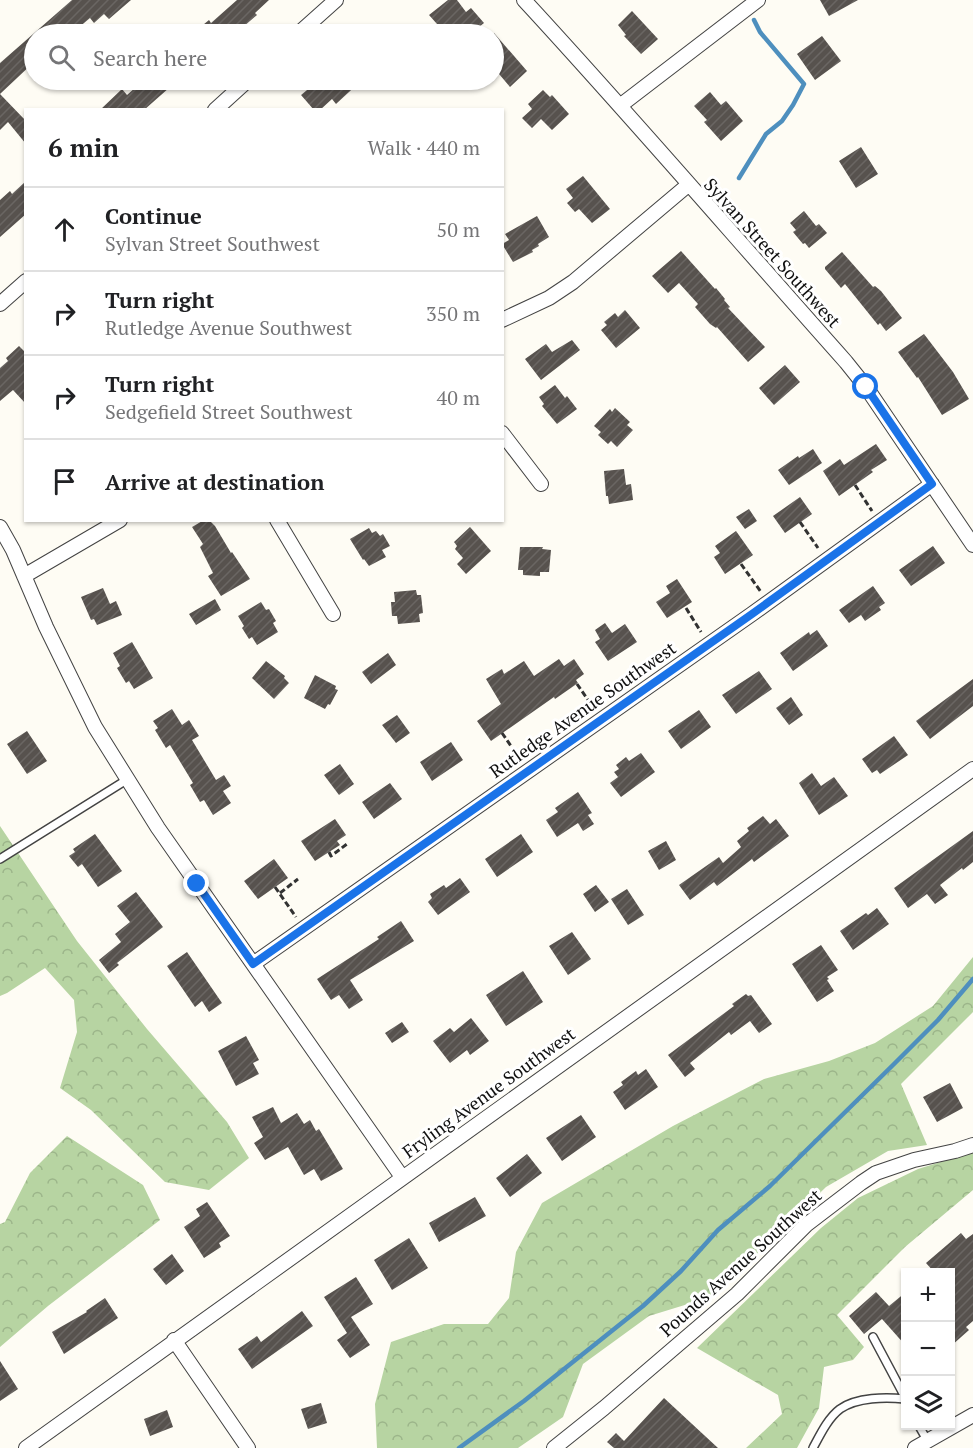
<!DOCTYPE html>
<meta charset="utf-8">
<style>
:root{--surface:#fff;--page:#f6f6f6;--text:#202124;--muted:#757577;--line:#e0e0e0}
body{margin:0;font-family:"PT Serif",serif;background:var(--page);color:var(--text)}
.controls{position:absolute;right:18px;bottom:18px;display:grid;overflow:hidden;border-radius:0px;box-shadow:0 2px 4px #0004}
.controls button{width:54px;height:54px;display:grid;place-items:center;padding:0;border:0;border-bottom:2px solid var(--line);background:var(--surface);color:var(--text);font:30px sans-serif}
.stop{position:absolute;width:18px;height:18px;margin:-14px;border:4px solid #1a73e8;border-radius:50%;background:#fff}
.stop.end{background:#1a73e8;border-color:#fff;box-shadow:0 2px 6px #0008}
.list{margin:0;padding:0;list-style:none}
h2{display:flex;justify-content:space-between;align-items:center;height:78px;margin:0;padding:0 24px;font-size:26px}
h2 small{font-size:20px;font-weight:400;color:var(--muted)}
.list li{display:grid;grid-template-columns:39px 1fr auto;gap:18px;align-items:center;box-sizing:border-box;height:84px;padding:0 24px;border-top:2px solid var(--line)}
.list b{display:block;font-size:22px;white-space:nowrap}
.list p{margin:0;font-size:20px;white-space:nowrap;color:var(--muted)}
.list em{font-size:20px;font-style:normal;color:var(--muted)}
.icon{flex:none;width:33px;height:33px;fill:none;stroke:currentColor;stroke-width:2;stroke-linecap:round;stroke-linejoin:round}
.map{position:relative;flex:none;width:973px;height:1448px;overflow:hidden}
.search{position:absolute;background:var(--surface);box-shadow:0 2px 4px #0004;left:24px;top:24px;width:480px;height:66px;display:flex;align-items:center;gap:15px;box-sizing:border-box;padding:0 21px;border-radius:33px;color:var(--muted);font-size:22px}
.panel{position:absolute;background:var(--surface);box-shadow:0 2px 4px #0004;left:24px;top:108px;width:480px;height:414px;border-radius:0px}
.map>svg:first-child{display:block}
.forest{fill:url(#forest-crowns)}
.lines{fill:none;stroke-linecap:round;stroke-linejoin:round}
.stream{stroke:#4e8fbe;stroke-width:4.5}
.building{fill:url(#building-hatch)}
.lane-casing{stroke:#434343;stroke-width:10}
.street-casing{stroke:#434343;stroke-width:16}
.path{stroke:#323232;stroke-width:3;stroke-dasharray:6 3;stroke-linecap:butt}
.lane{stroke:#fff;stroke-width:7}
.street{stroke:#fff;stroke-width:14}
.route{stroke:#1a73e8;stroke-width:8}
.labels{text-anchor:middle;stroke-width:6;stroke-linejoin:round;paint-order:stroke}
.street-label{font-size:18px;fill:#101010;stroke:#fff}
</style>
<div class="map">
<svg width="973" height="1448" viewBox="0 0 973 1448">
<defs>
<pattern id="forest-crowns" width="20" height="18" patternUnits="userSpaceOnUse" patternTransform="scale(1.5)"><rect width="20" height="18" fill="#b7d4a2"/><path d="M2 6a3 3 0 1 1 6 0M12 15a3 3 0 1 1 6 0" fill="none" stroke="#9cb58a"/></pattern>
<pattern id="building-hatch" width="6" height="6" patternUnits="userSpaceOnUse" patternTransform="scale(1.5)"><rect width="6" height="6" fill="#57524e"/><path d="M-1 1l2-2M0 6l6-6M5 7l2-2" fill="none" stroke="#6a6663"/></pattern>
</defs>
<rect width="100%" height="100%" fill="#fefcf4"/>
<path class="forest" d="M0 826 77 941 147 1029 227 1122 249 1158 209 1190 165 1182 91 1110 60 1088 77 1032 74 1000 45 968 7 993 0 996Z
M973 957V1012L901 1084 927 1145 888 1151 826 1187 714 1296 649 1316 583 1364 563 1417 518 1448H377L375 1404 391 1342 444 1324H488L509 1298 516 1252 542 1203 673 1126 764 1079 829 1061 875 1043 933 1006Z
M67 1136 143 1185 160 1220 48 1306 0 1347V1224L5 1222 30 1173Z
M973 1152V1190L905 1247 837 1315 864 1347 853 1360 824 1367 819 1408 797 1448H746L782 1414 778 1395 697 1348 821 1228 858 1198 918 1169Z"/>
<g class="lines">
<path class="stream" d="M739 178 766 134 782 121 793 105 804 84 760 32 754 20
M459 1448 524 1401 643 1306 681 1271 718 1230 770 1186 893 1065 938 1020 973 979"/>
</g>
<path class="building" d="M72 0H131L109 19 104 14 94 23 90 18 71 34H34V62L0 94 26 121V144L8 122 0 130V63Z
M237 0H269L255 13 257 15 235 34H192L209 20 211 23Z
M448 0H457L466 12 471 8 484 23 470 34H424L437 24 429 15Z
M820 0H858L829 16Z
M632 11 658 39 641 54 624 36 626 35 618 25Z
M494 33 527 71 510 87 494 68Z
M822 36 841 61 815 80 797 54Z
M144 80H178L144 110H100L122 89 127 95Z
M319 80H362L336 104 332 99 320 110H314L301 95Z
M543 90 550 97 552 95 569 114 552 130 541 119 532 128 522 118 532 109 528 104Z
M710 92 721 105 726 101 743 121 721 141 704 122 707 120 694 106Z
M861 147 878 174 856 188 839 161Z
M583 176 610 209 592 223 579 209 575 212 567 203 573 198 566 189Z
M26 181V214L0 237V200L10 191 12 194Z
M804 211 816 226 819 224 827 233 809 248 805 243 803 244 793 232 796 230 790 223Z
M537 216 549 237 538 244 539 246 532 250 533 252 513 262 502 244 509 240 505 234Z
M681 251 715 289 716 288 725 299 724 300 730 307 728 308 765 347 748 362 717 327 716 328 710 324 695 307 698 304 679 283 668 293 652 276Z
M842 252 873 287 875 286 881 291 902 318 886 331 880 323 878 325 845 284 841 288 825 269V267Z
M625 310 640 328 616 348 601 330 607 325 604 322 615 313 618 317Z
M924 334 953 372 969 399 942 415 918 377 917 378 898 352Z
M572 340 580 350 541 380 525 359 546 344 552 352Z
M19 346 26 353V404L13 390 0 401V368L8 361 6 358Z
M785 365 800 382 774 405 759 388Z
M555 385 565 398 567 396 577 409 557 424 542 406 544 404 539 397Z
M615 408 630 422 627 425 633 430 617 447 611 441 608 444 598 435 601 432 594 426 610 409 612 412Z
M876 444 887 460 871 470 873 472 839 496 823 471 840 459 844 465Z
M813 449 822 463 789 485 778 470 798 456 799 458Z
M624 469 626 485 631 484 633 500 609 504 608 496H606L604 471Z
M800 497 812 514 785 533 773 516Z
M749 509 757 521 745 529 736 517Z
M204 520H209L215 526 231 553 232 552 250 579 221 596 208 576 213 573 200 547 203 544 192 527Z
M470 527 491 551 466 574 457 564 463 558 455 549 457 546 454 542Z
M369 528 372 533 376 531 380 536 383 534 390 546 382 550 386 557 369 566 364 559 363 560 350 539Z
M736 531 753 555 725 574 714 557 720 553 715 546Z
M933 546 945 563 911 586 899 570Z
M520 547H543L542 549 551 550 549 572H540V576L523 575V570H518Z
M677 579 692 602 667 618 656 602 670 593 666 586Z
M873 586 885 603 879 607 881 610 865 621 861 615 849 623 839 610Z
M103 588 110 604 116 601 122 615 97 625 94 619 91 620 81 597Z
M416 590 417 595H421L423 613 419 614 420 622 398 624 397 616H392L391 602H395L394 592Z
M215 599 221 610 196 625 189 614Z
M261 602 266 610 269 609 276 621 273 623 278 632 257 645 252 637 249 639 242 628 244 626 238 616Z
M605 623 612 633 625 624 637 642 608 661 595 642 600 639 595 630Z
M817 630 828 646 793 671 780 653 809 632 810 635Z
M132 642 153 678 134 689 129 681 126 683 117 668 120 666 113 653Z
M388 653 396 665 371 684 362 672Z
M559 659 564 666 574 659 584 674 576 680 578 683 555 699 554 697 491 741 477 721 501 704 486 679 502 669 504 674 524 661 534 676Z
M266 661 285 676 284 678 289 683 274 699 252 678Z
M759 671 772 689 736 714 722 695Z
M315 675 336 686 335 689 338 690 330 705 328 704 325 709 304 698Z
M973 679V706L930 739 916 721Z
M791 697 803 715 789 725 776 708Z
M172 709 182 725 189 720 199 736 192 740 216 780 224 775 231 786 223 791 231 803 213 815 204 800 200 802 190 785 193 783 170 745 166 748 155 730 158 728 153 721Z
M699 710 711 727 681 749 668 731Z
M397 715 410 733 396 743 382 725Z
M27 731 47 761 27 774 7 744Z
M894 736 908 755 880 774 877 770 872 773 862 759Z
M451 742 463 760 432 781 420 762Z
M641 753 655 772 621 797 610 783 618 777 614 772 619 769 616 765 626 757 629 761Z
M340 764 354 784 339 795 324 775Z
M812 773 821 786 834 777 848 796 819 815 799 783Z
M390 783 402 799 374 819 362 802Z
M578 792 592 813 588 815 594 824 583 831 578 823 557 837 546 820 558 812 555 808Z
M763 816 770 824 776 819 789 836 754 862 752 859 717 886 714 882 690 900 679 885 719 857 723 863 741 847 737 841 749 831 747 828Z
M335 819 346 835 337 841 340 845 315 861 301 841Z
M973 831V862L963 870 962 868 940 885 948 895 935 904 927 894 908 908 894 888Z
M95 834 122 871 98 887 82 864 78 867 69 856 75 852 73 849Z
M521 834 533 852 497 877 485 859Z
M666 841 676 860 659 870 648 851Z
M274 859 288 878 258 899 244 881Z
M460 878 470 892 438 915 428 902 432 898 430 894 444 885 446 888Z
M596 885 609 902 595 912 583 894Z
M627 889 644 915 628 925 611 899Z
M136 892 163 927 117 963 119 965 109 973 99 960 121 942 115 934 130 922 117 906Z
M877 908 889 924 853 950 840 931 866 913 868 915Z
M401 921 414 941 350 980 363 1000 349 1009 339 995 331 1000 317 979 379 939 377 937Z
M572 932 591 959 568 975 549 946Z
M821 945 838 970 827 977 829 979 827 980 834 991 817 1002 792 964Z
M187 952 222 1003 209 1012 202 1001 195 1007 167 966Z
M523 971 543 1002 506 1026 486 995Z
M746 994 748 996 751 995 772 1024 759 1033 750 1021 731 1035 729 1032 690 1063 695 1069 685 1077 668 1055 734 1006 732 1004Z
M471 1018 489 1041 470 1055 467 1050 450 1063 433 1041 450 1028 454 1032Z
M402 1022 409 1032 392 1043 385 1033Z
M246 1036 259 1060 253 1063 259 1074 236 1086 218 1051Z
M646 1069 658 1087 625 1110 613 1092 623 1085 621 1082 636 1071 638 1075Z
M950 1083 963 1108 937 1122 923 1097Z
M273 1107 281 1123 297 1113 304 1124 310 1120 316 1131 319 1129 343 1169 321 1181 314 1169 304 1175 288 1147 265 1160 254 1143 263 1137 252 1117Z
M581 1115 596 1137 562 1161 546 1138Z
M527 1154 542 1173 510 1197 496 1178Z
M475 1197 486 1216 439 1242 429 1223Z
M207 1202 230 1236 219 1243 221 1247 204 1258 184 1227 200 1216 196 1209Z
M961 1233 966 1239 973 1234V1321L966 1327 969 1330 951 1346V1272H934L926 1263Z
M409 1238 428 1268 392 1290 374 1260Z
M172 1254 184 1271 166 1285 153 1269Z
M356 1277 373 1304 351 1317 370 1345 350 1358 337 1340 347 1333 324 1297Z
M876 1292 889 1306 906 1292V1346L882 1319 864 1334 849 1316Z
M105 1298 118 1318 64 1354 52 1332 87 1312 86 1311Z
M302 1311 313 1326 252 1369 238 1349 257 1336 261 1342Z
M0 1361 18 1389 0 1401Z
M664 1398 718 1448H614L607 1442 616 1433 624 1441Z
M321 1403 327 1423 308 1429 301 1409Z
M167 1410 173 1427 150 1436 144 1419Z"/>
<g class="lines">
<defs>
<path id="lane" d="M0 859 128 779
M873 1337 906 1399
M919 1426 927 1440
M813 1448C820 1435 828 1418 840 1409 857 1397 886 1397 905 1399"/>
<path id="street" d="M524 0C634 119 739 242 846 362L866 387 973 545
M298 34 336 0
M621 105 758 0
M215 110 248 80
M0 304 26 281
M502 320 549 298 573 282 688 185
M502 433 541 484
M277 520 333 614
M0 527 13 550 46 627 95 727 158 828 402 1177
M24 576 120 520
M253 964 752 614 932 484
M174 1340 248 1448
M26 1448 973 769
M554 1448 604 1408 737 1294 806 1225 861 1183 876 1173 914 1160 955 1151 973 1145
M915 1448 973 1415"/>
</defs>
<use href="#lane" class="lane-casing"/>
<use href="#street" class="street-casing"/>
<path class="path" d="M855 485 872 511
M800 522 818 548
M741 564 761 592
M686 608 701 632
M577 684 595 710
M502 733 520 759
M329 852 331 856 347 844
M275 887 296 917
M280 893 298 879"/>
<use href="#lane" class="lane"/>
<use href="#street" class="street"/>
</g>
<g class="lines">
<path class="route" d="M197 884 253 964 752 614 932 484 866 387"/>
</g>
<g class="labels">
<g class="street-label">
<text transform="translate(772 253) rotate(48)" y="6">Sylvan Street Southwest</text>
<text transform="translate(583 710) rotate(-35)" y="6">Rutledge Avenue Southwest</text>
<text transform="translate(489 1093) rotate(-36)" y="6">Fryling Avenue Southwest</text>
<text transform="translate(741 1263) rotate(-42)" y="6">Pounds Avenue Southwest</text>
</g>
</g>
</svg>
<div class="controls">
<button>+</button>
<button>−</button>
<button><svg class="icon" aria-label="layers" viewBox="0 0 24 24"><path d="M12 4l9 5-9 5-9-5zM3 14l9 5 9-5"/></svg></button>
</div>
<div class="stop" style="left:866px;top:387px"></div>
<div class="stop end" style="left:197px;top:884px"></div>
<div class="search"><svg class="icon" aria-label="search" viewBox="0 0 24 24"><circle cx="10" cy="10" r="6"/><path d="M15 15l6 6"/></svg>Search here</div>
<section class="panel">
<h2>6 min<small>Walk · 440 m</small></h2>
<ul class="list">
<li><svg class="icon" aria-label="ahead" viewBox="0 0 24 24"><path d="M12 20V5M6 11l6-6 6 6"/></svg><div><b>Continue</b><p>Sylvan Street Southwest</p></div><em>50 m</em></li>
<li><svg class="icon" aria-label="right" viewBox="0 0 24 24"><path d="M7 20v-9h11M14 6l5 5-5 5"/></svg><div><b>Turn right</b><p>Rutledge Avenue Southwest</p></div><em>350 m</em></li>
<li><svg class="icon" aria-label="right" viewBox="0 0 24 24"><path d="M7 20v-9h11M14 6l5 5-5 5"/></svg><div><b>Turn right</b><p>Sedgefield Street Southwest</p></div><em>40 m</em></li>
<li><svg class="icon" aria-label="arrive" viewBox="0 0 24 24"><path d="M6 21V4h12l-3 4 3 4H6"/></svg><div><b>Arrive at destination</b></div></li>
</ul>
</section>
</div>
